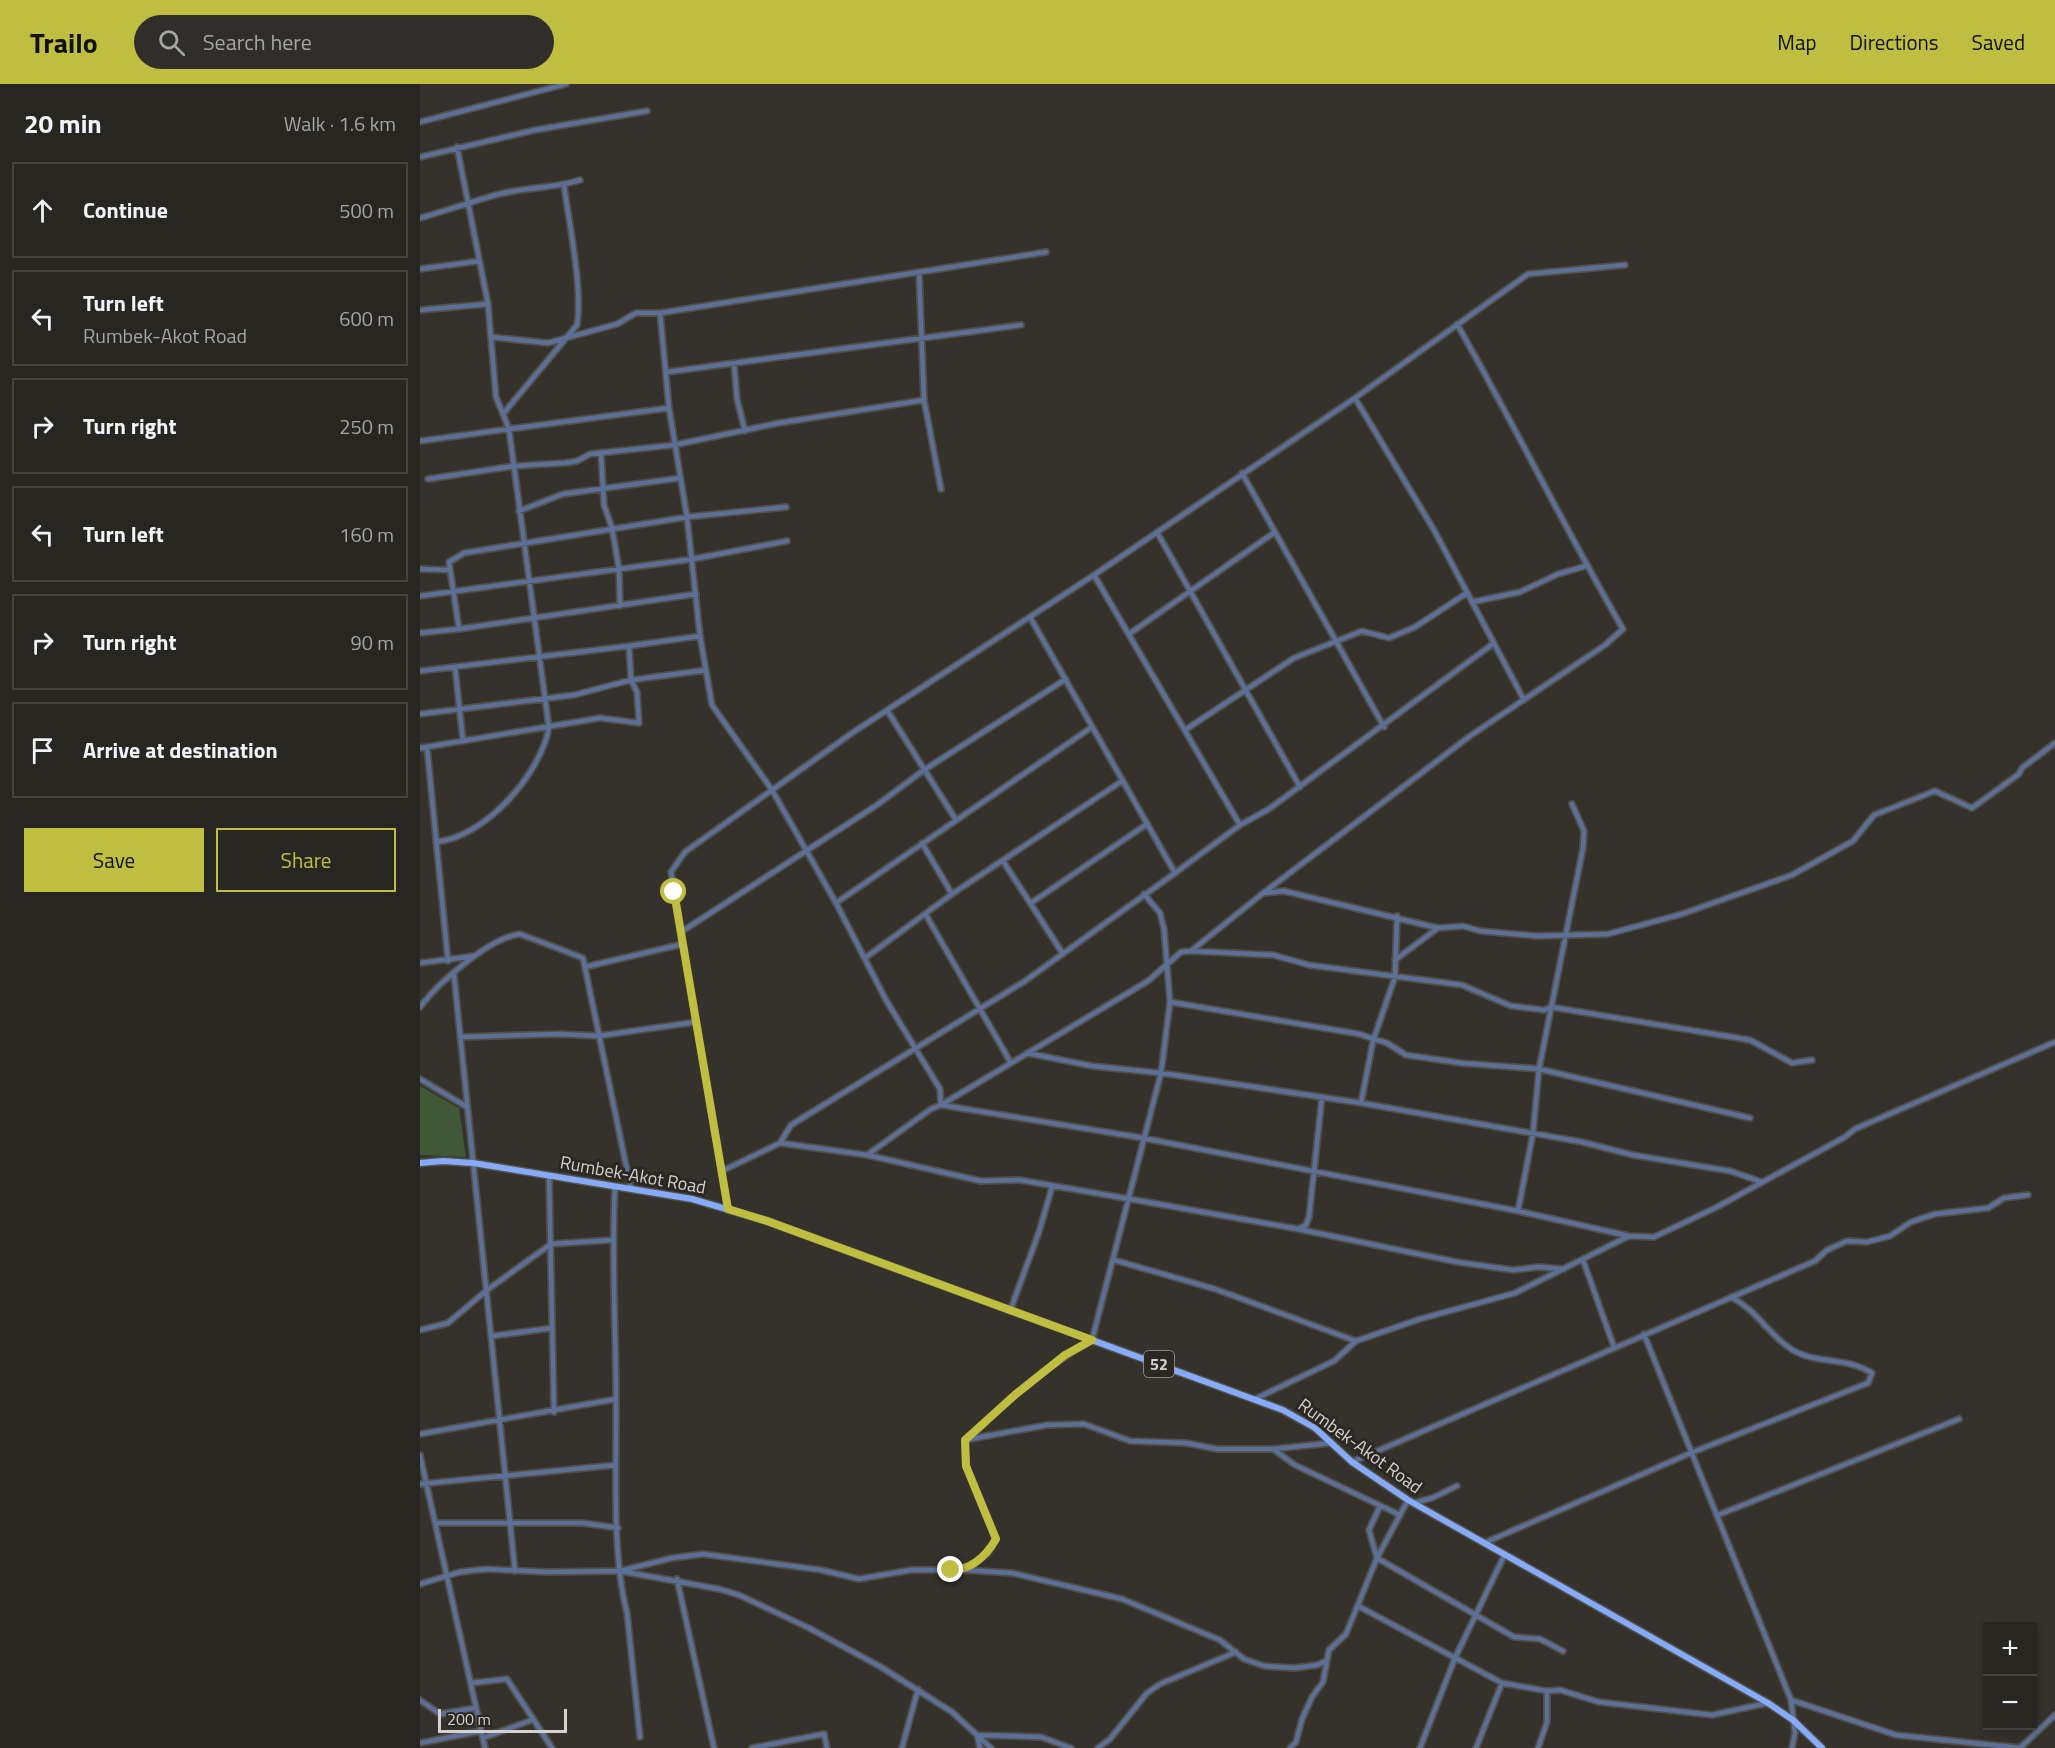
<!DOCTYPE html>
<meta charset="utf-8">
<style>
:root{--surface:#282621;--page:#302e2a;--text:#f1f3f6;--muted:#a5a5a5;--line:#44433f;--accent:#c0be41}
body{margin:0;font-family:"Titillium Web",sans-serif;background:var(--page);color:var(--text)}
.controls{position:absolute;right:18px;bottom:18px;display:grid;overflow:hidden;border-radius:0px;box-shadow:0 3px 9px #0003}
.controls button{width:54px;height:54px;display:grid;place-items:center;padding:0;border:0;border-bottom:2px solid var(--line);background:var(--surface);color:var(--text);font:30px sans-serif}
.scale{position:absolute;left:18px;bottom:15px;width:129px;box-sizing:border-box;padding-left:6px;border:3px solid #d4d2ce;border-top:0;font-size:16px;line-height:21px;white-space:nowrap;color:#d4d2ce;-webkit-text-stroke:4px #2b2822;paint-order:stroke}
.stop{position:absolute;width:18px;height:18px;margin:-14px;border:4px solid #c0be41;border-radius:50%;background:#fff}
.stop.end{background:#c0be41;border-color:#fff;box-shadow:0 2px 6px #0008}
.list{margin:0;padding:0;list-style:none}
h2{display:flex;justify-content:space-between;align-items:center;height:78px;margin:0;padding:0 24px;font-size:26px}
h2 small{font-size:20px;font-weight:400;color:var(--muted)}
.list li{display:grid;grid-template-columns:39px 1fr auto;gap:18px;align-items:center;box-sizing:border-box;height:96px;margin:0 12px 12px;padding:0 12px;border:2px solid var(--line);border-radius:0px}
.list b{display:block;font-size:22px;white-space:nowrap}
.list p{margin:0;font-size:20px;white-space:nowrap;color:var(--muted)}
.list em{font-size:20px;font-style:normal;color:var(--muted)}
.actions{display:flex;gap:12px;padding:18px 24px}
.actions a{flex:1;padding:14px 0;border:2px solid var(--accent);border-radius:0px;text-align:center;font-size:21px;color:var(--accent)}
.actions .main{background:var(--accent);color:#111}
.icon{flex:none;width:33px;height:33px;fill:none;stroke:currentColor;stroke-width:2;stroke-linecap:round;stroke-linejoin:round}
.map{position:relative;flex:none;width:1635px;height:1664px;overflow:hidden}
header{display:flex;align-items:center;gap:36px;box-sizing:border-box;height:84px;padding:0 30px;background:var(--accent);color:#111}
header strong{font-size:28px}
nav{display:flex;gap:33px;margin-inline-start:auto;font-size:21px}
.search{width:420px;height:54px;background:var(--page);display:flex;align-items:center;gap:15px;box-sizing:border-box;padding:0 21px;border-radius:33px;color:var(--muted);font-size:22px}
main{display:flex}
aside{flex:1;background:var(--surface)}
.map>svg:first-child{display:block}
.green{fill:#405738}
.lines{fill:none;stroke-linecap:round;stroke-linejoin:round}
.minor-casing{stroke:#524f49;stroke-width:8}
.major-casing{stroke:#524f49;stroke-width:9}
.minor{stroke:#5c6f96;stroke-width:4.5}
.major{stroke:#85abfa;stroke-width:6}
.route{stroke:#c0be41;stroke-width:8}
.labels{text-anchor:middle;stroke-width:6;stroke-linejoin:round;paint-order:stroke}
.shield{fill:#2b2822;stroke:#a19f9a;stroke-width:1.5}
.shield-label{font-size:16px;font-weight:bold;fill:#d4d2ce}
.street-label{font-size:18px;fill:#d4d2ce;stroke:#2b2822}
</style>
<header>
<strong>Trailo</strong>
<div class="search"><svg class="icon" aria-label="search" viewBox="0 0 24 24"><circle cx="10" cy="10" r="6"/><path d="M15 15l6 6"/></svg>Search here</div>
<nav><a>Map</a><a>Directions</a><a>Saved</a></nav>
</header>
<main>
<aside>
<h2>20 min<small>Walk · 1.6 km</small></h2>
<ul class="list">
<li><svg class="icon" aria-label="ahead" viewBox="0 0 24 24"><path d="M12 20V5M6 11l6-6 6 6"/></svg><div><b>Continue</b></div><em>500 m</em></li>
<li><svg class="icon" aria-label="left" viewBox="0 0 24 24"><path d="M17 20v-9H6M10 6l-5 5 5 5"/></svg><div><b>Turn left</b><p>Rumbek-Akot Road</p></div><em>600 m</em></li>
<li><svg class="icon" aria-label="right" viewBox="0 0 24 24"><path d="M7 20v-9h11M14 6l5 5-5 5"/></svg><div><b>Turn right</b></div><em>250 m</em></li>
<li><svg class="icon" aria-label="left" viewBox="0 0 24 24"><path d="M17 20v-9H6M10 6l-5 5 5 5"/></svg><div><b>Turn left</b></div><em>160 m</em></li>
<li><svg class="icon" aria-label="right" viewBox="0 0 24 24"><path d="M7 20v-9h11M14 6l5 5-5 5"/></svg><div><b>Turn right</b></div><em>90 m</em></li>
<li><svg class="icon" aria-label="arrive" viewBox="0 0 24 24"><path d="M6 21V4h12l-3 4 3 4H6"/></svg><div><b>Arrive at destination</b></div></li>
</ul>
<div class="actions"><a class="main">Save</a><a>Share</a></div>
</aside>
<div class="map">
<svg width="1635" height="1664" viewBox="0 0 1635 1664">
<rect width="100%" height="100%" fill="#35322c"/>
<path class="green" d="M0 1002 39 1024 46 1073 0 1071Z"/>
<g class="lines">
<defs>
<path id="minor" d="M0 38 146 0
M37 63 68 220 76 313 89 345 249 324 267 433 280 552 292 621 352 706 416 819 466 916 520 1005 521 1021 723 1054 1098 1127 1209 1152
M0 73 115 46 227 27
M0 134C25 127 48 119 72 112 101 103 132 105 160 96
M0 185 59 177
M499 188 504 316 521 405
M0 226 68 220
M240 229 249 324
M71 253 128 259 197 240 216 229H240L626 168
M314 279 317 315 325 347
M247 288 601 241
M935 314 1014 446 1104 616
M83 330 157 241C163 204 149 140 144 101
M0 357 89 345 129 644C120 690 66 753 16 758
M181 369 184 421 192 444 199 485 200 522
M822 389 964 643
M8 395 94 382 144 379 157 377 170 370 254 361 359 339 504 316
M99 427 143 410 260 394
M737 448 880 703
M0 485 29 486
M674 491 820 741
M0 512 273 475 367 457
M1052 518 1100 508 1138 490 1166 482
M610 533 755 789 820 741 849 725 1074 559
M39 545 276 510
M0 549 39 545 29 478 44 469 267 433 366 423
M709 550 855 448
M35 583 43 657
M0 587 209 562
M467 626 536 736
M0 630 154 611 211 596 209 562 280 552
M765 646 874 574 942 547 969 554 995 543 1047 509
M7 663 28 877
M0 664 180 634 219 639 217 608 211 596 286 586
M502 759 532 810
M583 777 643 870
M844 809 864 807 1018 844 1043 842 1060 847 1117 852 1188 850 1262 830 1372 791 1433 757 1454 731 1515 707 1552 724 1599 690 1602 684 1635 659
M416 819 672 643
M611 819 727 740
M506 831 591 979
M261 848 457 721 504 686 646 595
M771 867 853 871 889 881 1042 901 1091 922 1124 926 1131 923 1330 956 1372 979 1392 976
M445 874 532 810 702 697
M975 876 1018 844
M0 879 54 872
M165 883 263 860
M34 891 95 1487
M750 918 939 950 967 959 986 971 1041 979 1119 985 1330 1034
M0 923C18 899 69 854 100 850L163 874 211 1105
M40 953 140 950 178 952 276 938
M607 969 672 982 741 989 941 1019 1162 1058 1213 1071 1310 1087 1342 1098
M0 995 47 1023
M941 1019 953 957 975 893 977 832
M360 1059 371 1041 605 897 755 789
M447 1071 511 1025 521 1021 728 897 761 868 771 867 842 810 1050 652 1185 561 1203 545C1145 445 1094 340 1037 240
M302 1087 360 1059 447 1071 561 1097 600 1096 710 1115 878 1145 1037 1178 1093 1186 1118 1183 1144 1185
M129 1092 134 1328
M195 1102C191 1173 196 1243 196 1313 197 1378 191 1467 207 1529L220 1653
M308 1125 251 788 265 768 432 649 674 491 935 314 1108 190 1205 181
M1098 1127 1113 1049 1119 985 1163 764 1164 747 1152 720
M878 1145 886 1141 889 1133 902 1013
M694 1176 795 1205 936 1257
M1163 1176 1194 1263
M590 1227 619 1148 632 1103
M0 1246 28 1239 67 1206 131 1160 192 1156
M1224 1250 1371 1616 1375 1649 1372 1664
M72 1252 132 1244
M835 1315 914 1277 936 1257 1000 1235 1095 1209 1209 1152 1234 1153 1297 1123 1425 1053 1435 1045 1635 958
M0 1350 196 1315
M548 1356C584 1317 626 1282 672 1256L741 989 750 918 744 845 740 829 724 810
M853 1365 875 1381 980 1431
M0 1371 65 1664
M932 1378 1395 1177 1407 1166 1427 1157 1447 1158 1470 1152 1491 1138 1515 1130 1568 1124 1584 1114 1608 1111
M0 1400 196 1381
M993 1419 1012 1414 1037 1402
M960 1422 949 1446 957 1474 1094 1553 1120 1555 1143 1567
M1298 1431 1539 1335
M15 1439H163L198 1444
M1064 1459 1273 1368 1448 1299 1452 1289C1425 1272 1396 1281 1371 1265 1347 1249 1338 1227 1311 1213
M544 1486 568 1469 576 1455 546 1382 545 1356 627 1341 664 1340 710 1357 766 1359 797 1365H853L911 1359
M200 1487 252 1474 283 1470 401 1486 439 1495 491 1486H544L592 1489 702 1515 800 1556 824 1575 844 1582 875 1584 897 1581 906 1577
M257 1495 294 1664
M0 1500 40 1488 66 1485 126 1488 200 1487 299 1505 319 1511 389 1544 461 1583 532 1628 571 1664
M938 1522 1082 1599 1127 1607 1140 1606 1179 1618 1292 1631 1348 1619
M51 1599 87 1595 132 1664
M0 1616 20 1630 55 1624
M1371 1616 1476 1651 1601 1664
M63 1654 112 1636
M0 1659 61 1647
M332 1664 404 1650 407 1664
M482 1664 498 1605
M560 1664 557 1651 621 1653 651 1664
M678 1664 690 1655 727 1609 740 1600 816 1568
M870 1664 876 1658 882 1635 892 1613 903 1598 909 1566 926 1550 957 1474 988 1416
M1000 1664 1035 1574 1085 1470
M1056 1664 1082 1599
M1118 1664 1127 1638V1607
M1600 1664 1635 1631"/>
<path id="major" d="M0 1079 23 1077 53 1079 272 1115 347 1137 863 1326 895 1344 932 1378 988 1416 1348 1619 1373 1636 1402 1664"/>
</defs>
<use href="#minor" class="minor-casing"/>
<use href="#major" class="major-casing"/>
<use href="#minor" class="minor"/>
<use href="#major" class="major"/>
</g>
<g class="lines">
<path class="route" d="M254 808 308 1125 347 1137 672 1256 645 1271 596 1310 545 1356 546 1382 576 1455C566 1472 552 1486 531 1486"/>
</g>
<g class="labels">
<rect class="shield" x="724" y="1267" width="30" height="26" rx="4.5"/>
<g class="shield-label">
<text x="739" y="1286">52</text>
</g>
<g class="street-label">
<text transform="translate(213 1091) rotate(10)" y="6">Rumbek-Akot Road</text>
<text transform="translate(940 1362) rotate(36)" y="6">Rumbek-Akot Road</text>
</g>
</g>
</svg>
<div class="controls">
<button>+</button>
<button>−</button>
</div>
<div class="scale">200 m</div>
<div class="stop" style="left:254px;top:808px"></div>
<div class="stop end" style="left:531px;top:1486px"></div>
</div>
</main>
